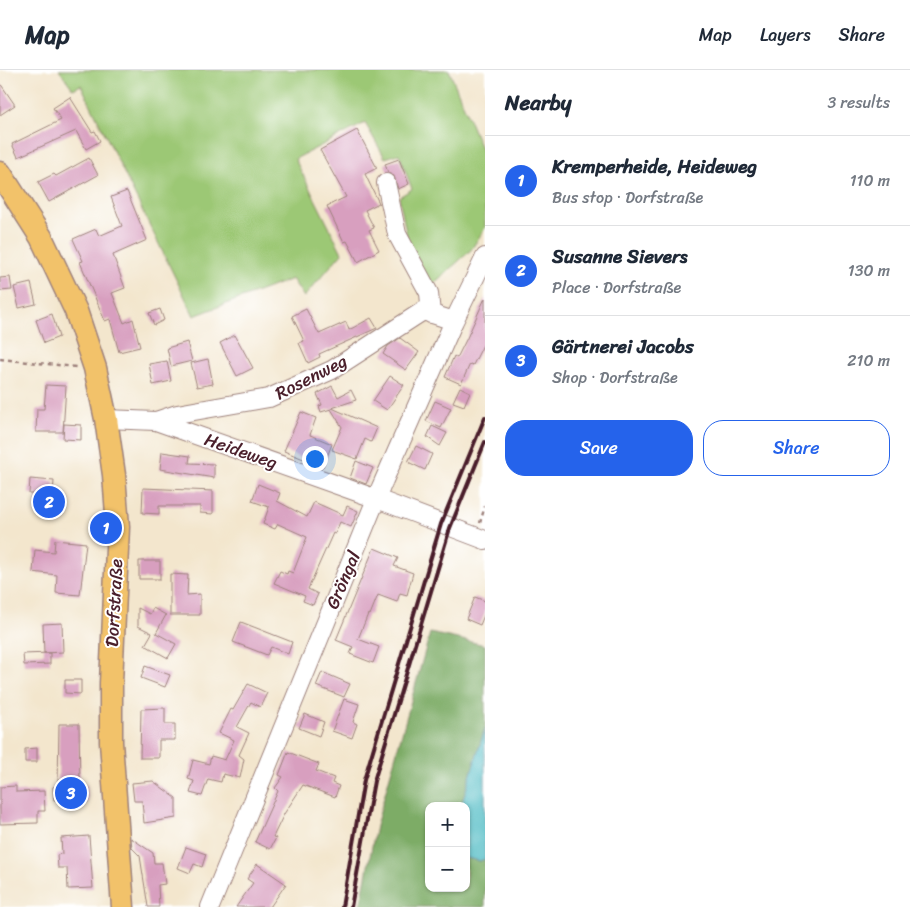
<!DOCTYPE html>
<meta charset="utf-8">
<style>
:root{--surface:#fff;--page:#f6f6f7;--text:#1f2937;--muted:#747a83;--line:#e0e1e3;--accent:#2563eb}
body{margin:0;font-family:Sriracha,sans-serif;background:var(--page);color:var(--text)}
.controls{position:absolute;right:15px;bottom:15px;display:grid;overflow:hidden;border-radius:10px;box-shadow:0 1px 4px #0004}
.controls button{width:45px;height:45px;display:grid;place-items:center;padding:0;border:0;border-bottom:1px solid var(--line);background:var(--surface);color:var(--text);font:25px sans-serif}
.you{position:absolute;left:314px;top:388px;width:18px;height:18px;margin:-12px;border:4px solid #fff;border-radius:50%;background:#1a73e8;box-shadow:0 0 0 8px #1a73e833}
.badge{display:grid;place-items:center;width:32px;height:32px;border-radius:50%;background:var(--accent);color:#fff;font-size:16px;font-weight:700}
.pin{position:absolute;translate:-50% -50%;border:2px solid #fff;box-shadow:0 1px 5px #0006}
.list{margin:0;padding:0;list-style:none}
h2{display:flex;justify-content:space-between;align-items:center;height:65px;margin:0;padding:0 20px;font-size:21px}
h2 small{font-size:16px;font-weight:400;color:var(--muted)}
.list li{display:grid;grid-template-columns:32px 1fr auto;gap:15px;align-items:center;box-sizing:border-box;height:90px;padding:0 20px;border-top:1px solid var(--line)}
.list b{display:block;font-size:19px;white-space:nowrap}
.list p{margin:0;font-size:16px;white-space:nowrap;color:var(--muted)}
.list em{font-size:16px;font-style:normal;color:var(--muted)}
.actions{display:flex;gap:10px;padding:15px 20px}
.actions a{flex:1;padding:11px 0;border:1px solid var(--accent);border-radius:20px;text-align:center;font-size:18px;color:var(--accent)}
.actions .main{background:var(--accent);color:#fff}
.map{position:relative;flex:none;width:485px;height:837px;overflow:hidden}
header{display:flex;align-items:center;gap:30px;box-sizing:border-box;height:70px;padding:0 25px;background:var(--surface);border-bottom:1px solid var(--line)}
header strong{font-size:24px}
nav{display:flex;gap:28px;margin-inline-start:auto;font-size:18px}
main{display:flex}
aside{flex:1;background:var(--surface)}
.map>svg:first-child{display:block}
.green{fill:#9cc875;stroke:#737450}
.forest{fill:#7dac66;stroke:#646648}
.water{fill:#4bbac3;stroke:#4a6c77}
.building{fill:#d89fbf}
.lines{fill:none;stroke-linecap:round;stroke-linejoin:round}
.minor-casing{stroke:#9e827c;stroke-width:20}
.major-casing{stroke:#9e827c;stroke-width:25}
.path{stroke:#9e827c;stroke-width:2.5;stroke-dasharray:4 4;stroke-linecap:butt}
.minor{stroke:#fff;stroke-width:18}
.major{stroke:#f2c26a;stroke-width:22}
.rail{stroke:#4a1f2b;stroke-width:4}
.labels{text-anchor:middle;stroke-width:4;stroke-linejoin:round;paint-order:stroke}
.street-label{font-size:18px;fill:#4a1f2b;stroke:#fff}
</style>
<header>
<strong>Map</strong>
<nav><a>Map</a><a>Layers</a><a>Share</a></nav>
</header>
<main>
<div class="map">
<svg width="485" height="837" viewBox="0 0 485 837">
<rect width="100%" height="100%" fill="#fff"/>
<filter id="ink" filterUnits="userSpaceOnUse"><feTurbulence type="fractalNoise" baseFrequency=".02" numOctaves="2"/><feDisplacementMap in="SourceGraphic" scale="10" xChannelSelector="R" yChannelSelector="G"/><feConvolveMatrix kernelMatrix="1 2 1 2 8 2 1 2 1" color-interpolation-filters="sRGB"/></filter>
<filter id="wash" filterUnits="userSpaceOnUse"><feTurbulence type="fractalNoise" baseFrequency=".0096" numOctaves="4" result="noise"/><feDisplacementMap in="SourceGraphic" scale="20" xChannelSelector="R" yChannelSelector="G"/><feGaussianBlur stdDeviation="1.12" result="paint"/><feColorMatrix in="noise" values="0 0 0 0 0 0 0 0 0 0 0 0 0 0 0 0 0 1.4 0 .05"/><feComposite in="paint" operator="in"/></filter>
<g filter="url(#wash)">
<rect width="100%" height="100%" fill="#f3e6cd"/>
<path class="green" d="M59 0H449L485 88V158L471 180 430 217 409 177 399 127 412 119 399 84 385 88 365 53 295 89 342 183 304 227 292 209 194 246 81 15 73 19Z"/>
<path class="forest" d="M430 563 485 575V658L461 736H429V818H466V788L480 791 485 789V837H360L376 756Z"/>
<path class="water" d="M485 658V789L480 791 466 788V736H461Z"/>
<g id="blocks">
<path class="building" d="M0 13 15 35 0 45Z
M70 27 92 62 95 61 100 71 86 79 76 61 18 87 12 74 61 50 53 38Z
M357 60 377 98 365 104 379 133 365 140 374 158 369 160 379 180 358 192 347 171 344 172 327 136 346 127 320 80Z
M89 88 98 105 49 132 38 112 54 104 56 106Z
M399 89 409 114 398 119 394 106 388 103 385 94Z
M127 121 147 170 113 185 125 218 112 223 124 253 133 249 140 277 119 282 110 249 105 251 80 192 83 191 73 169 96 159 99 166 122 156 111 127Z
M10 207 12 220 0 221V208Z
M31 213 36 234 19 238 14 217Z
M485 228V276L483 275 473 295 470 294 461 314 445 307 454 286 457 288 467 268Z
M160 239 164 250 154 255 149 243Z
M306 239 319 264 346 252 349 260 371 248 377 258 319 284 320 287 308 293 299 273 304 271 292 246Z
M52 244 59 267 44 273 36 250Z
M235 265 253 298 237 306 220 273Z
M400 268 419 282 406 300 383 284 388 276Z
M187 272 192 291 171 296 167 278Z
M208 289 213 314 197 317 191 293Z
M167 291 171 311 153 315 149 294Z
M390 306 404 315 387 340 373 331Z
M46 315 66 316 63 362H36L37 339H44Z
M332 316 338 327 351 320 356 330 332 338 377 358 371 372 365 369 357 389 332 380 342 357 331 339 321 342 319 336 322 335 317 324Z
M460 317 470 322 464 336 453 332Z
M435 331 451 338 441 358 426 351Z
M301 342 316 348 310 365 332 374 323 397 284 381Z
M64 354 81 355V370L63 369Z
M432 356 447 363 440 376 427 367Z
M416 376 432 384 425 400 408 392Z
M162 382 190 386 189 393 214 394V408L160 399Z
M356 391 373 398 366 414 350 408Z
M30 409 54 411 53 423H63L62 442 36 440 37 424H29Z
M258 414 280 423 277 431 307 447 314 432 343 445 347 436 358 441 351 457 340 452 335 464 333 463 308 519 318 524 313 535 303 531 305 526 274 513 280 501 287 504 288 501 293 503 307 467 278 454 275 459 263 454 269 437 252 431Z
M143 418 213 421V444L200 443V436H159V444L142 443Z
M55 470 86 473 80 525 56 523 57 505 33 502 35 480 54 482Z
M374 478 398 488 394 496 413 503 407 525 400 523 397 532 378 525 370 545 368 544 358 569 379 577 373 593 350 584 353 577 336 570Z
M139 491H160V509H139Z
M170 504 188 505 187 525 200 524V545H170Z
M475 527 485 531V543L480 555 466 549Z
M138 538 150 544 153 538 166 545 156 563 176 574 168 588 145 575 152 563 138 556Z
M241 552 292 572 288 584 271 577 267 585 233 572Z
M62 553 63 582 44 583 43 554Z
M50 583V594L24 595 23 584Z
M145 596 170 605 165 617 141 608Z
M322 602 350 614 344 627 316 616Z
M65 610H81V624L65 623Z
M248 614 267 623 260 637 251 632 237 657 249 663 239 685 244 689 240 708 223 704 221 712 208 709 202 726 190 723 194 711 188 709 193 690 209 694 211 686 225 690 234 670 219 663 231 639 233 640Z
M344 629 359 634 353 652 357 654 352 668 332 661Z
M165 638V654H175V670H159V688H140L141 639Z
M305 644 324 652 319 666 299 658Z
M59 654H79L80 715H87L88 732 71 733V729L54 730 53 717 58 716Z
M37 678V692H25V679Z
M288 682 319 694 316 701 334 708 332 713 339 716 335 727 303 715 284 744 273 767 276 768 270 779 255 772 278 721 275 718 283 707 279 705Z
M153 711 176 728V748L144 753 142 731H134L132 713Z
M16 716V722L44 721 45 741H38V753L0 754V717Z
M89 766 93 818 68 819 67 798H58L57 785 62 784 61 768Z
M131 768 153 783 154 793H162L165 814 158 815 159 837H148L140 786 132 778Z
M186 777 206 784 202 797 194 794 190 803 178 798Z
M257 794 286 814 270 837H236L253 813 247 809Z"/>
</g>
</g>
<g filter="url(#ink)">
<use href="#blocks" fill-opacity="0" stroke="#9e827c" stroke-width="1"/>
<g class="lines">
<defs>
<path id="minor" d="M386 113 397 164 429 223 431 244
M106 349 156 351 377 429 485 470
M156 351 177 344 269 328 332 300 423 241 454 251
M210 837 381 417 454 251 485 187"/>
<path id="major" d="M0 103 41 167 76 241 95 298 106 349 114 405 118 457 111 613V672L123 837"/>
</defs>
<use href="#minor" class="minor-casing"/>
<use href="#major" class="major-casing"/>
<path class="path" d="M0 289 76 297
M480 453 485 436"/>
<use href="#minor" class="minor"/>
<use href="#major" class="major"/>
<path class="rail" d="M342 837 364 710 441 454 485 347
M351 837 374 711 450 458 485 372"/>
</g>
</g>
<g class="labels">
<g class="street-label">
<text transform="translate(311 307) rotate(-27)" y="6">Rosenweg</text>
<text transform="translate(241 381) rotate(19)" y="6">Heideweg</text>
<text transform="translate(343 510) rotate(-67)" y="6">Gröngal</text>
<text transform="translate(114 533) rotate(-87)" y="6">Dorfstraße</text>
</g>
</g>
</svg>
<div class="controls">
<button>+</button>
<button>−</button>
</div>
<div class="you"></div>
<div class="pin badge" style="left:106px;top:458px">1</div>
<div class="pin badge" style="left:49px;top:432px">2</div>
<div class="pin badge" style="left:71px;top:723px">3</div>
</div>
<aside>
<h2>Nearby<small>3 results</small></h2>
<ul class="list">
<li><span class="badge">1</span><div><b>Kremperheide, Heideweg</b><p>Bus stop · Dorfstraße</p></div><em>110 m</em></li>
<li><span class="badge">2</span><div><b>Susanne Sievers</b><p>Place · Dorfstraße</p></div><em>130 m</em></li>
<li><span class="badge">3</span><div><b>Gärtnerei Jacobs</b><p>Shop · Dorfstraße</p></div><em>210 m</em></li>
</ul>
<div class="actions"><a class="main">Save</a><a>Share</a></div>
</aside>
</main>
